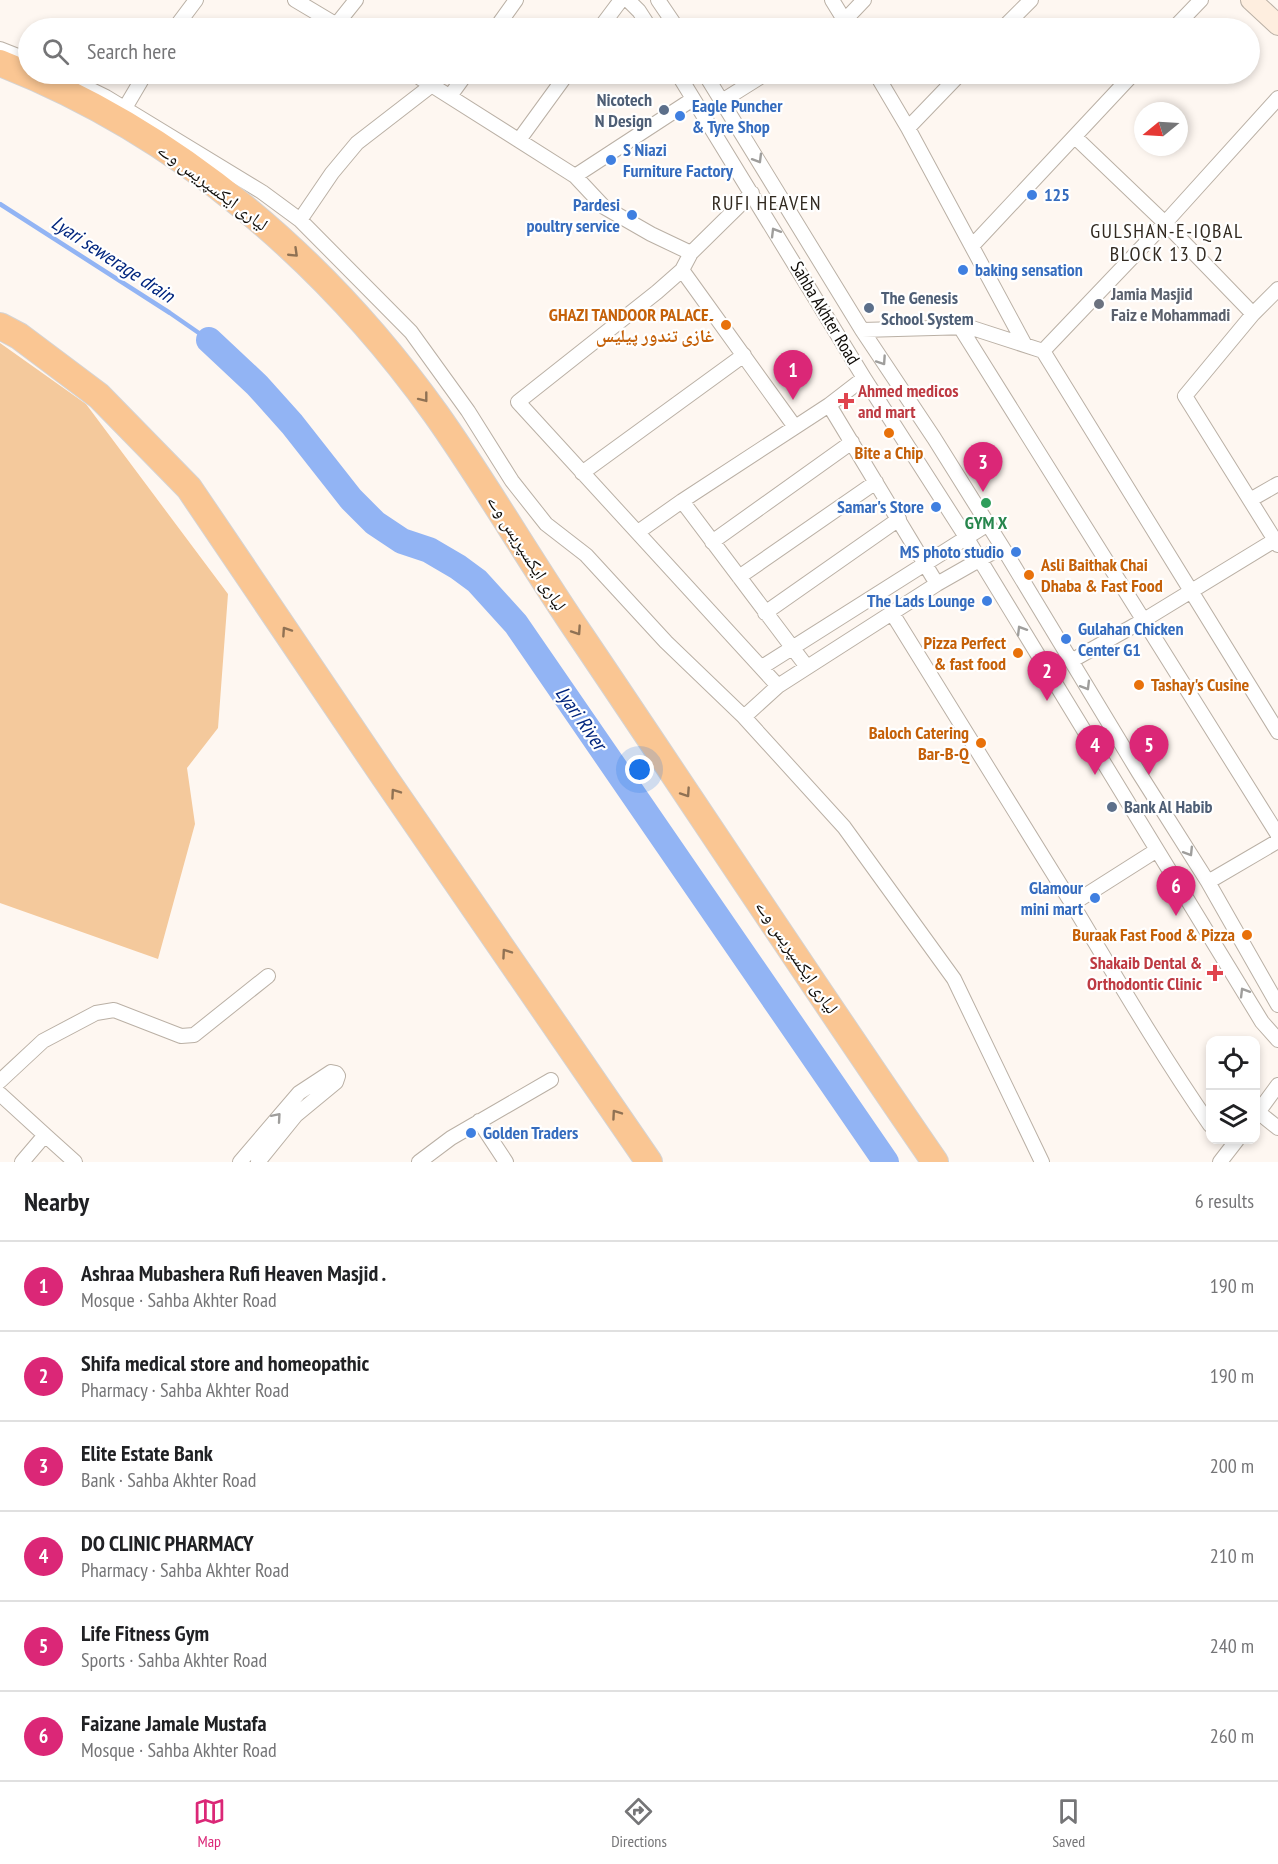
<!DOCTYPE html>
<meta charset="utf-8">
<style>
:root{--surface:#fff;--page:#f2f2f2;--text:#202124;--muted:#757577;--line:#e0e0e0;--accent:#db2777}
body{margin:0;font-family:"PT Sans Narrow","Noto Naskh Arabic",sans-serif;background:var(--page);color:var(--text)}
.controls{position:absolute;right:18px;bottom:18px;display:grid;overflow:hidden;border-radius:12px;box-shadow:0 3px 9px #0003}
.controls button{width:54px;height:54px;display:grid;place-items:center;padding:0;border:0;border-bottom:2px solid var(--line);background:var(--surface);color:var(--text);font:30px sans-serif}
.compass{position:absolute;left:1134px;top:102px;width:54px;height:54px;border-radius:50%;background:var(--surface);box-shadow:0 3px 9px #0003;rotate:252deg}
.you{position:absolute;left:640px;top:770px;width:21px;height:21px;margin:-15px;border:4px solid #fff;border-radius:50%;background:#1a73e8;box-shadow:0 0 0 9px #1a73e833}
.badge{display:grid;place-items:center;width:39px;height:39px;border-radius:50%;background:var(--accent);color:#fff;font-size:20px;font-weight:700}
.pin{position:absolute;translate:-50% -50px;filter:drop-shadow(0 2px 3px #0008)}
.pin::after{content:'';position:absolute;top:32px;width:21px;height:18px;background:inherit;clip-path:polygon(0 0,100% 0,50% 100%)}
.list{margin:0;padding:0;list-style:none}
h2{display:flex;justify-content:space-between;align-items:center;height:78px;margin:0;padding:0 24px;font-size:26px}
h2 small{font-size:20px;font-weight:400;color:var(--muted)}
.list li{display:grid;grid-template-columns:39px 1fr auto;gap:18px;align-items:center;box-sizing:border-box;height:90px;padding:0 24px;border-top:2px solid var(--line)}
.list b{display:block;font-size:22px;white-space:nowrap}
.list p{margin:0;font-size:20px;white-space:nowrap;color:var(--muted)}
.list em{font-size:20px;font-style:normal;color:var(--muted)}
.icon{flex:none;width:33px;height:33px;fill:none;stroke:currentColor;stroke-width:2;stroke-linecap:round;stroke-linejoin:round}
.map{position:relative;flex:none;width:1278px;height:1162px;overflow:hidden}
.search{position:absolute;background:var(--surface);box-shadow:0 3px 9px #0003;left:18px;right:18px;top:18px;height:66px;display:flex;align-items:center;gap:15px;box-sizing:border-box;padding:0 21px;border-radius:33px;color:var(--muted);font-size:22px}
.sheet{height:618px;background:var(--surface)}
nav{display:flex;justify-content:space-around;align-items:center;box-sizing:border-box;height:84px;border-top:2px solid var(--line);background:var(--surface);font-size:16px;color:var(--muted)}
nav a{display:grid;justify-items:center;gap:3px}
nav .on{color:var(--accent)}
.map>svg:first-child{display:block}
.green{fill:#f4c99c}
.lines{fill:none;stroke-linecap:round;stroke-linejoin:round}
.stream{stroke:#92b4f4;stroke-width:4.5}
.river{stroke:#92b4f4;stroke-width:26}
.street-casing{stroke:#bab0a5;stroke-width:16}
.secondary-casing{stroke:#bab0a5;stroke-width:22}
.highway-casing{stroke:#d4d3d3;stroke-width:28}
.street{stroke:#fff;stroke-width:14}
.secondary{stroke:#feeedf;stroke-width:20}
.highway{stroke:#fac693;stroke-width:26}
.oneway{stroke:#9f9e9c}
.oneway2{stroke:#907254}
.service-dot{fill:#5c6f8a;stroke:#fff;stroke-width:2}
.shop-dot{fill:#3f7fe0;stroke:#fff;stroke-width:2}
.worship-dot{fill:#6b7280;stroke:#fff;stroke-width:2}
.food-dot{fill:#e8710a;stroke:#fff;stroke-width:2}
.health-dot{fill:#e0444e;stroke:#fff;stroke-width:2}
.leisure-dot{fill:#2e9e5b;stroke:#fff;stroke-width:2}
.labels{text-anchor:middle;stroke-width:4.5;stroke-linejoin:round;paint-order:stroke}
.service-label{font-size:18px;font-weight:bold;fill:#4e5e75;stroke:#fff;text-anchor:start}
.shop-label{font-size:18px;font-weight:bold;fill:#366cbe;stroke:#fff;text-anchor:start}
.street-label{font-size:18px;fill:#0f0c08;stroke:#fff}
.worship-label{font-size:18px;font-weight:bold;fill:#5b616d;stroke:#fff;text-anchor:start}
.food-label{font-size:18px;font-weight:bold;fill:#c56008;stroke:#fff;text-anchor:end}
.health-label{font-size:18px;font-weight:bold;fill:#be3a42;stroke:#fff;text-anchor:start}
.leisure-label{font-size:18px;font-weight:bold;fill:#27864d;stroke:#fff}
.neighbourhood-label{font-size:20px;letter-spacing:1.5px;fill:#322a21;stroke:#fff}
.water-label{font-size:20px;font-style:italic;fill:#00257e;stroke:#fff}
</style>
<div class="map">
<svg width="1278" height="1162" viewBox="0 0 1278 1162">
<rect width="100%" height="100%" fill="#fef7f1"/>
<path class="green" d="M0 343 86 404 228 594 218 728 187 768 195 824 158 959 0 903Z"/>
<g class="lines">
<path class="stream" d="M0 204 170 313 209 340"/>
<path class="river" d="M209 340 257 385 292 424 351 499 375 523 402 541 429 550 458 567 477 581 516 624 886 1162"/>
<defs>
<path id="street" d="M295 0 342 28
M628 0 639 11 650 28
M658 0 677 28
M832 0 848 26
M336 25 356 0
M175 28 196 0
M496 28 516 0
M600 28 621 0
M833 28 844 21 864 0
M1003 28 1031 0
M1174 28 1201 0
M0 49 28 60
M59 74 106 97 262 192 300 220 411 332 468 411 512 481 546 524 586 555 666 642 744 717 844 827 954 979 1042 1162
M414 74 575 176 604 207 651 234 691 253
M678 74 864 378 966 537 1262 1022 1278 1040
M705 74 862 330 934 438 1006 553 1139 773 1208 882 1278 1005
M876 74 908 128 1025 345
M450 96 466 74
M722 101 765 74
M125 108 145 74
M908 128 960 74
M1075 137 1165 223 1253 314
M519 140 567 74
M575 176 693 99
M752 193 691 253 682 270 657 292 518 402 778 686
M300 220 332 173 357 143 432 85
M972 246 1133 74
M682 270 795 427
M1278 289 1253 314 1185 396 1278 545
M960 327 1278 835
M862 330 969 327 1043 351 1165 223 1278 98
M1043 351 1278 732
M864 378 829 405 937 584
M582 473 744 355
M1250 500 1278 484
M682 501 807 667
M638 532 682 501 829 405
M712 542 852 442
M739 577 876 482
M765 613 899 519
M892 613C951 709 1012 806 1071 902 1116 977 1160 1053 1210 1125
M1071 661 1144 620 1275 540
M762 667 988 524
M744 717 778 686 937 584 1002 547
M1208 882 1278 841
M1072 904 1157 850
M0 1081 43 1041 96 1013 114 1010 181 1036 194 1035 268 976
M0 1094 45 1135 22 1162
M1258 1112 1278 1128
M1256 1115 1278 1085
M479 1121 506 1162
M45 1135 75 1162
M240 1162 299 1093 331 1072 336 1073 338 1076 336 1082 296 1115 258 1162
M419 1162 451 1138 551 1080
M1220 1162 1237 1140"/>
<path id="secondary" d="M1251 0 1278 25"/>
<path id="highway" d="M0 63C177 132 326 260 436 414 487 486 531 563 581 636 699 811 815 988 935 1162
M0 326 19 336 99 396 189 488 383 775 649 1162"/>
</defs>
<use href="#street" class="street-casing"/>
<use href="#secondary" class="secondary-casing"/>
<use href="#highway" class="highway-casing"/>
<use href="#street" class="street"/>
<use href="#secondary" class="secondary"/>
<use href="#highway" class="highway"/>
</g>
<defs><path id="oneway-chevron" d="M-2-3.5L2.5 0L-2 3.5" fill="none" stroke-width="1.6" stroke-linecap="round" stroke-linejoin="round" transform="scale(1.5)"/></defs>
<g class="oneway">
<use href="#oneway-chevron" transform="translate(758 159) rotate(59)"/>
<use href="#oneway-chevron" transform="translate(775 232) rotate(-121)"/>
<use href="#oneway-chevron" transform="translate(882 361) rotate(56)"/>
<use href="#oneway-chevron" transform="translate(1021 630) rotate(-121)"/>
<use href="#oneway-chevron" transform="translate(1086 686) rotate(59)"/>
<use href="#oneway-chevron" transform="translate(1189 852) rotate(58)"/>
<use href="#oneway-chevron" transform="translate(1244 992) rotate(-121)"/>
<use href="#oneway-chevron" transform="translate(277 1117) rotate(-49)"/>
</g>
<g class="oneway2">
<use href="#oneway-chevron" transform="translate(294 253) rotate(44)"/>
<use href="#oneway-chevron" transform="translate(424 398) rotate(52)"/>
<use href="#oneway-chevron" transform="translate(286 631) rotate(-124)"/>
<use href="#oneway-chevron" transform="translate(577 631) rotate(56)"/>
<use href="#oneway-chevron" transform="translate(395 793) rotate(-125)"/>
<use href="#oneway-chevron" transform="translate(686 793) rotate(56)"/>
<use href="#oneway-chevron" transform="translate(506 953) rotate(-125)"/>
<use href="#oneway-chevron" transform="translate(616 1114) rotate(-125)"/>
</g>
<g class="service-dot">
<circle cx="664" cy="110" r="6"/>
<circle cx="869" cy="308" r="6"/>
<circle cx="1112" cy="807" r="6"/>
</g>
<g class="shop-dot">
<circle cx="680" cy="116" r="6"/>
<circle cx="611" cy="160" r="6"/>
<circle cx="1032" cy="195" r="6"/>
<circle cx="632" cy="215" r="6"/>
<circle cx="963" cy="270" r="6"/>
<circle cx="936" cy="507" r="6"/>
<circle cx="1016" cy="552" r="6"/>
<circle cx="987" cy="601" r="6"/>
<circle cx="1066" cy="639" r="6"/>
<circle cx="1095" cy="898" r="6"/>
<circle cx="471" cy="1133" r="6"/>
</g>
<circle class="worship-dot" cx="1099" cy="304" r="6"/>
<g class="food-dot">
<circle cx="726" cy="325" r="6"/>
<circle cx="889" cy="433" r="6"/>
<circle cx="1029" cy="575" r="6"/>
<circle cx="1018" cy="653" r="6"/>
<circle cx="1139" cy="685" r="6"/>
<circle cx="981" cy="743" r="6"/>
<circle cx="1247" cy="935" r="6"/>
</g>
<g class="health-dot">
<path d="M843 392h6v6h6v6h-6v6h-6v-6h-6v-6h6z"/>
<path d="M1212 964h6v6h6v6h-6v6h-6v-6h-6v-6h6z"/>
</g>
<circle class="leisure-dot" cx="986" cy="503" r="6"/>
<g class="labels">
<g class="service-label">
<text x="652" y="106" text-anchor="end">Nicotech<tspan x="652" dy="21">N Design</tspan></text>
<text x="881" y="304">The Genesis<tspan x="881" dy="21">School System</tspan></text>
<text x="1124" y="813">Bank Al Habib</text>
</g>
<g class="shop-label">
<text x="692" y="112">Eagle Puncher<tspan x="692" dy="21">&amp; Tyre Shop</tspan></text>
<text x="623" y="156">S Niazi<tspan x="623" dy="21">Furniture Factory</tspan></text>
<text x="1044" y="201">125</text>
<text x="620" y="211" text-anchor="end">Pardesi<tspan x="620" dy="21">poultry service</tspan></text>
<text x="975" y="276">baking sensation</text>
<text x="924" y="513" text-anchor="end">Samar's Store</text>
<text x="1004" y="558" text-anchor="end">MS photo studio</text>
<text x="975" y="607" text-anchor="end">The Lads Lounge</text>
<text x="1078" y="635">Gulahan Chicken<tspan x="1078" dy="21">Center G1</tspan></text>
<text x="1083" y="894" text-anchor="end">Glamour<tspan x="1083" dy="21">mini mart</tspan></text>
<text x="483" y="1139">Golden Traders</text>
</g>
<g class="street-label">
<text transform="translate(213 187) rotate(37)" y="6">لیاری ایکسپریس وے</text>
<text transform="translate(825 313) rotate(59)" y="6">Sahba Akhter Road</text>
<text transform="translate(527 553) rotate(58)" y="6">لیاری ایکسپریس وے</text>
<text transform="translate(797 957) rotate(56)" y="6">لیاری ایکسپریس وے</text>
</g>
<g class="worship-label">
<text x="1111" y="300">Jamia Masjid<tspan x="1111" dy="21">Faiz e Mohammadi</tspan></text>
</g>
<g class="food-label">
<text x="714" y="321">GHAZI TANDOOR PALACE۔<tspan x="714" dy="21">غازی تندور پیلیس</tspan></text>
<text x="889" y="459" text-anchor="middle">Bite a Chip</text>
<text x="1041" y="571" text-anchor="start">Asli Baithak Chai<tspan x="1041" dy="21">Dhaba &amp; Fast Food</tspan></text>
<text x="1006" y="649">Pizza Perfect<tspan x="1006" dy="21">&amp; fast food</tspan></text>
<text x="1151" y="691" text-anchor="start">Tashay's Cusine</text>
<text x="969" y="739">Baloch Catering<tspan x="969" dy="21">Bar-B-Q</tspan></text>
<text x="1235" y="941">Buraak Fast Food &amp; Pizza</text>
</g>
<g class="health-label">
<text x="858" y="397">Ahmed medicos<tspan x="858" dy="21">and mart</tspan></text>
<text x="1202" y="969" text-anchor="end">Shakaib Dental &amp;<tspan x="1202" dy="21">Orthodontic Clinic</tspan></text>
</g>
<g class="leisure-label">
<text x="986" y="529">GYM X</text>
</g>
<g class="neighbourhood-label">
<text x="767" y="210">RUFI HEAVEN</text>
<text x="1167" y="238">GULSHAN-E-IQBAL<tspan x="1167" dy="23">BLOCK 13 D 2</tspan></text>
</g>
<g class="water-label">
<text transform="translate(113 259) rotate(33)" y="7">Lyari sewerage drain</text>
<text transform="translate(581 718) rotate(55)" y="7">Lyari River</text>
</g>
</g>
</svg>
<div class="controls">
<button><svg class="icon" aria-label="locate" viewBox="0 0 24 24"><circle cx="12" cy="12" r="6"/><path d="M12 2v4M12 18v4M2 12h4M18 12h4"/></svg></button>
<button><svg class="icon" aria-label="layers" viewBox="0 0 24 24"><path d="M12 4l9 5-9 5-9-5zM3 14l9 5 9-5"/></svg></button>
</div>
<svg class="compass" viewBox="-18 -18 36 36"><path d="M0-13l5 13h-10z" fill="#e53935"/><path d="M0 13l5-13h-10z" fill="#757577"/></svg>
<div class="you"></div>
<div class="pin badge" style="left:793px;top:400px">1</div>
<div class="pin badge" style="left:1047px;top:701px">2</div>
<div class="pin badge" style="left:983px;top:492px">3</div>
<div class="pin badge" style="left:1095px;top:775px">4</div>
<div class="pin badge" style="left:1149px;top:775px">5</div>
<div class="pin badge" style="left:1176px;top:916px">6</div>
<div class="search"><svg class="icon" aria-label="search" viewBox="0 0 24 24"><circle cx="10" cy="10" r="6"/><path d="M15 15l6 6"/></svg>Search here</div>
</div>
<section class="sheet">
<h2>Nearby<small>6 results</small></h2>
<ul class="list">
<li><span class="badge">1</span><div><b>Ashraa Mubashera Rufi Heaven Masjid .</b><p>Mosque · Sahba Akhter Road</p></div><em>190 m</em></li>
<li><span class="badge">2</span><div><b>Shifa medical store and homeopathic</b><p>Pharmacy · Sahba Akhter Road</p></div><em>190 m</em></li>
<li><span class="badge">3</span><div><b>Elite Estate Bank</b><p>Bank · Sahba Akhter Road</p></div><em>200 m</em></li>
<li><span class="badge">4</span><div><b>DO CLINIC PHARMACY</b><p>Pharmacy · Sahba Akhter Road</p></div><em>210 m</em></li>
<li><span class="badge">5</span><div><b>Life Fitness Gym</b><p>Sports · Sahba Akhter Road</p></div><em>240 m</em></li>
<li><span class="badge">6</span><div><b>Faizane Jamale Mustafa</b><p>Mosque · Sahba Akhter Road</p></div><em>260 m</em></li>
</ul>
</section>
<nav>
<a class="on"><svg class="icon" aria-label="map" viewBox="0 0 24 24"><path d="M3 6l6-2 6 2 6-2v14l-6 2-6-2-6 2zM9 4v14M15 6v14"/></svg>Map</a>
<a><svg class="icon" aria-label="directions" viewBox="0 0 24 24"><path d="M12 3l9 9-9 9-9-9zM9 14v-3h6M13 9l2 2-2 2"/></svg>Directions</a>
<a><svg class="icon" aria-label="saved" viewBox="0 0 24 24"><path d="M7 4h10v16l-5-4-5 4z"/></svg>Saved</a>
</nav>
